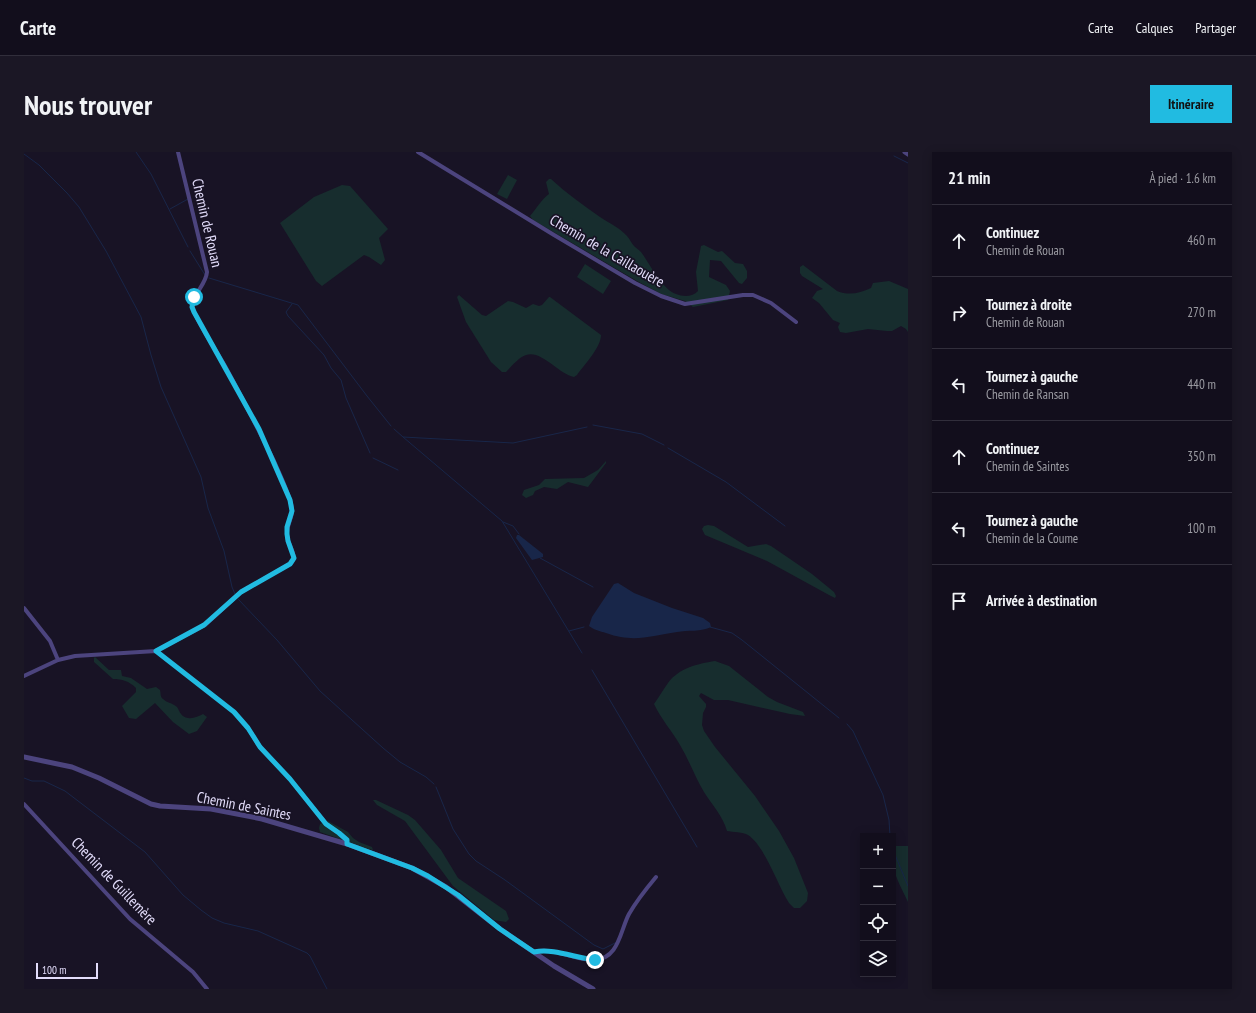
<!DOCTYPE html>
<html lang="fr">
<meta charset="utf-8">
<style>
:root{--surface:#120e1c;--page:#1b1725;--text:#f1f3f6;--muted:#9c9ca3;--line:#312e3b;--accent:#21bbe1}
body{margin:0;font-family:"PT Sans Narrow",sans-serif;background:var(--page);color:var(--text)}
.controls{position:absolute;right:12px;bottom:12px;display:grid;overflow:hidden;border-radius:0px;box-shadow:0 2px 10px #0003}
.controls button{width:36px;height:36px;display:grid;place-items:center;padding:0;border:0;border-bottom:1px solid var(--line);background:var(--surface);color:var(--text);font:20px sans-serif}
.scale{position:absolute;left:12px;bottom:10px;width:62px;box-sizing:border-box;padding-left:4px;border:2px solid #e2dcfa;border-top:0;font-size:11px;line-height:14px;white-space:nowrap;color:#e2dcfa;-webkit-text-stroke:3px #181325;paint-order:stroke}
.stop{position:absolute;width:12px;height:12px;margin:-9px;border:3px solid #21bbe1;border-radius:50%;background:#fff}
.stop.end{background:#21bbe1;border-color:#fff;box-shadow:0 1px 4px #0008}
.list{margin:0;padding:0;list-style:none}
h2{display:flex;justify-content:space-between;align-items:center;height:52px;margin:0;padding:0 16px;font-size:17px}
h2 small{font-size:13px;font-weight:400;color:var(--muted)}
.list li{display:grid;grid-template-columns:26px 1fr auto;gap:12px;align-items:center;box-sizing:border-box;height:72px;padding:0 16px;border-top:1px solid var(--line)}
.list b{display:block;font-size:15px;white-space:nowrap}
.list p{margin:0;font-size:13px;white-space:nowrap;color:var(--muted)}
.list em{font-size:13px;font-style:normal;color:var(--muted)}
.icon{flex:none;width:22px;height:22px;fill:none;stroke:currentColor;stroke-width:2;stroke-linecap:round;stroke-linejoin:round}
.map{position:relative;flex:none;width:884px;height:837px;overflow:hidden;border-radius:0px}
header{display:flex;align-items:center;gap:24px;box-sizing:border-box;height:56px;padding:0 20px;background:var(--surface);border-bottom:1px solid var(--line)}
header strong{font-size:19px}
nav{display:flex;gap:22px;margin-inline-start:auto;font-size:14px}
.intro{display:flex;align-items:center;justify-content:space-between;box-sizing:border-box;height:96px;padding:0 24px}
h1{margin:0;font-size:28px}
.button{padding:10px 18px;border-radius:0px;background:var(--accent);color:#111;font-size:14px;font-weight:700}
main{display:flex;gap:24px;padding:0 24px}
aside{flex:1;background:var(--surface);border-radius:0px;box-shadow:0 2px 10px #0003}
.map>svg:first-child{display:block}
.green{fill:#172d2e}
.water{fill:#182649}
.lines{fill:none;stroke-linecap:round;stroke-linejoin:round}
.stream{stroke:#182649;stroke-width:1}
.minor{stroke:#4c447e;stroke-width:4}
.tertiary{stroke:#4c447e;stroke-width:5}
.route{stroke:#21bbe1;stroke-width:5}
.labels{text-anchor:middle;stroke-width:3.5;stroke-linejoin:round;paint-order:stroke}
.street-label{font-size:15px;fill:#e2dcfa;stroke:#181325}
</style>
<header>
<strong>Carte</strong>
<nav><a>Carte</a><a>Calques</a><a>Partager</a></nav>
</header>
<div class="intro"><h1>Nous trouver</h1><a class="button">Itinéraire</a></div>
<main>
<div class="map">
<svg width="884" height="837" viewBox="0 0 884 837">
<rect width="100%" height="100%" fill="#181325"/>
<path class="green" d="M484 23 493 28 483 47 473 42Z
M525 27H527C542 41 559 53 576 65 585 71 596 76 603 84 606 87 607 91 610 94 612 96 615 98 617 100 626 112 638 137 652 142 659 145 669 145 674 139L672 120 677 94 680 93 694 100 698 99 711 111 719 112 723 119V126L718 132 715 131 697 109 686 108 685 125 702 133 706 139 704 148 669 155 661 149 637 142 613 129 509 68 506 64C513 56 517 48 525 42L522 30Z
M318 33 326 34 364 77 355 86 361 108 357 113 345 105 340 103 298 134 292 129 256 71 290 45Z
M561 112 587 129 579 142 553 125Z
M779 113 813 139C825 144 836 141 847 136L849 131 865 129 884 137V180L882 177 877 174 868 179H863L844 177 822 181 816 180 814 175 816 171 809 168 795 151 788 146 793 139 799 137 778 124 776 121V115Z
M435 143 458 163 462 164 484 149 489 150 502 156 509 152 515 154 518 153 525 145H526L577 183C577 195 561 212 553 223L550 225C534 222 518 198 502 203 495 205 487 215 482 220H478L467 210 442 170 433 145Z
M582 309V311L564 335 544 330 533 337 520 335 511 339 509 343 502 346 498 343 500 338 515 333 521 327 560 326 574 318Z
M684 373 690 374 724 395 742 392 747 394 788 422 810 440 812 444 811 446 805 443 743 409 681 383 678 377 680 374Z
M71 505 85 518H97L98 524 107 526 123 537 132 535 136 538C137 542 136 545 139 547 143 551 149 551 153 555 156 560 157 565 164 566 169 567 175 564 179 562L183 565 173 579 165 582 149 570 131 551 112 567 105 566 98 554 112 540V536C105 529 98 527 89 527L70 510V506Z
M691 509 705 514 744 545 753 550 779 560 781 564 766 562 704 548H690L677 541 675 544 682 552V555L679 561 678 573 680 579 691 595 731 644 755 679 770 706 784 741 783 749 776 756H770L765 751C754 734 741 694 724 683 719 680 709 680 703 679 699 664 688 653 680 640 671 625 665 608 656 593 648 579 637 567 630 552 635 545 639 538 644 531 655 516 673 512 691 509Z
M349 648H352L384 663 391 668 417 698 434 726 482 759 485 767 482 770 470 768 429 734 381 669 353 653Z
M304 669 324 680 329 686 335 690 348 695 349 698 344 697 296 680 295 676 296 672Z
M870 694H884V750C876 733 863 712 870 694Z"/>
<path class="water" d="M493 383H495L519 402V405L508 408 492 386Z
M594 431 610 441 648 456 679 466 686 471 687 475C678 480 663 478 653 480 626 484 610 491 582 481 576 479 570 478 565 474L568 465 590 432Z"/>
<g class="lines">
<path class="stream" d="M112 0 127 22 164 95
M0 2 15 13 43 41 55 55 82 99 117 165 127 203 137 235 177 325 184 356 200 399 208 435 211 442
M870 4 884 11
M146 57 164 47
M166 99 181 123
M185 126 274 153 343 244 367 274
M268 152 262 160 264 164 300 203 307 216 317 228 322 246 346 301
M569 273 618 282 640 293
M370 277 379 285 489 291 563 275
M379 285 478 369 558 501
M644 296 702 330 761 374
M349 306 374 318
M479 370 489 374 495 382
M516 406 569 435
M214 447 253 488 296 539 359 596 376 610 402 625 410 632
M686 475 708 481 718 488 815 566
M545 479 560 475
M568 518 673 695
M823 572 829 579 859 643 865 668 866 684
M0 626 8 629H20L41 639 121 700 159 743 177 758 188 766 200 771 234 779 283 801 286 804 303 837
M412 635 429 677 445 702 452 709 481 728 570 793 579 797 591 791
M869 698 884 734"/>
<path class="minor" d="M394 0 530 83 611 131 637 144 661 152 719 143H729L747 151 772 170
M0 456 26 489 34 508
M132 499 181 473 217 440 266 412C275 405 264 393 263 384 262 374 269 365 268 357 267 345 255 321 250 309 234 277 218 245 201 214 190 195 176 175 168 155 169 141 182 133 183 120L154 0
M0 524 34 508 51 504 132 499 210 560 224 576 236 595 266 627 302 672 315 681 323 688V692
M0 652 106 767 169 820 183 837
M510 800C531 795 550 808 570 808 595 807 596 779 605 762 613 748 622 737 632 725"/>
<path class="tertiary" d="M881 0 884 2
M0 605 48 615 75 626 127 652 136 654 187 657 238 667 323 692 388 716 422 735 476 777 530 814 569 837"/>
</g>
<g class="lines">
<path class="route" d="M170 145 168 155 170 160 235 277 266 348 268 359 263 375V382L264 389 270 406 266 412 217 440 180 473 132 499 210 560 224 576 236 595 266 627 302 672 315 681 323 688V692L388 716 404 724 434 743 476 777 510 800C530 796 551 806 571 808"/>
</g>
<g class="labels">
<g class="street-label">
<text transform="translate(183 71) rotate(77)" y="5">Chemin de Rouan</text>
<text transform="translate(583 99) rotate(30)" y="5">Chemin de la Caillaouère</text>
<text transform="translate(220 654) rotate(11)" y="5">Chemin de Saintes</text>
<text transform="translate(90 729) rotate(46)" y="5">Chemin de Guillemère</text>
</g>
</g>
</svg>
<div class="controls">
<button>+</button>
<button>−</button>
<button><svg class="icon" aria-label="locate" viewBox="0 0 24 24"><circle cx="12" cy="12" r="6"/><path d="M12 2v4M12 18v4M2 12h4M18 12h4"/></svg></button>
<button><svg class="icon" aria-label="layers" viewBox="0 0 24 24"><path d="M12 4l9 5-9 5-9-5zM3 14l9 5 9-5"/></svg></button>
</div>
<div class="scale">100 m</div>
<div class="stop" style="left:170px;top:145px"></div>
<div class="stop end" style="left:571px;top:808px"></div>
</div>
<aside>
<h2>21 min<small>À pied · 1.6 km</small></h2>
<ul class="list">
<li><svg class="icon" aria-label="ahead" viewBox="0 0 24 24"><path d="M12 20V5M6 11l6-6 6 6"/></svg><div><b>Continuez</b><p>Chemin de Rouan</p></div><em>460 m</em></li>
<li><svg class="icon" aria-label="right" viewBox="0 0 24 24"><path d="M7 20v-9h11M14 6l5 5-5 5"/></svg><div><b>Tournez à droite</b><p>Chemin de Rouan</p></div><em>270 m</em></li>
<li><svg class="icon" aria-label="left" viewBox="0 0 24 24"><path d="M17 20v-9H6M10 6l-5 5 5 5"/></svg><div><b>Tournez à gauche</b><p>Chemin de Ransan</p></div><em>440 m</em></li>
<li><svg class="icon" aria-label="ahead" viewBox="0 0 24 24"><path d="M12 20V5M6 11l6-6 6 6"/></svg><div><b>Continuez</b><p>Chemin de Saintes</p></div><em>350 m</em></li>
<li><svg class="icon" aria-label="left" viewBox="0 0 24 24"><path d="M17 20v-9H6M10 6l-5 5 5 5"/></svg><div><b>Tournez à gauche</b><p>Chemin de la Coume</p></div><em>100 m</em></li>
<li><svg class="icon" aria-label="arrive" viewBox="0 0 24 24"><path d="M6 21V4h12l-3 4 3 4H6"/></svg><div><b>Arrivée à destination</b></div></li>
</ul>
</aside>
</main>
